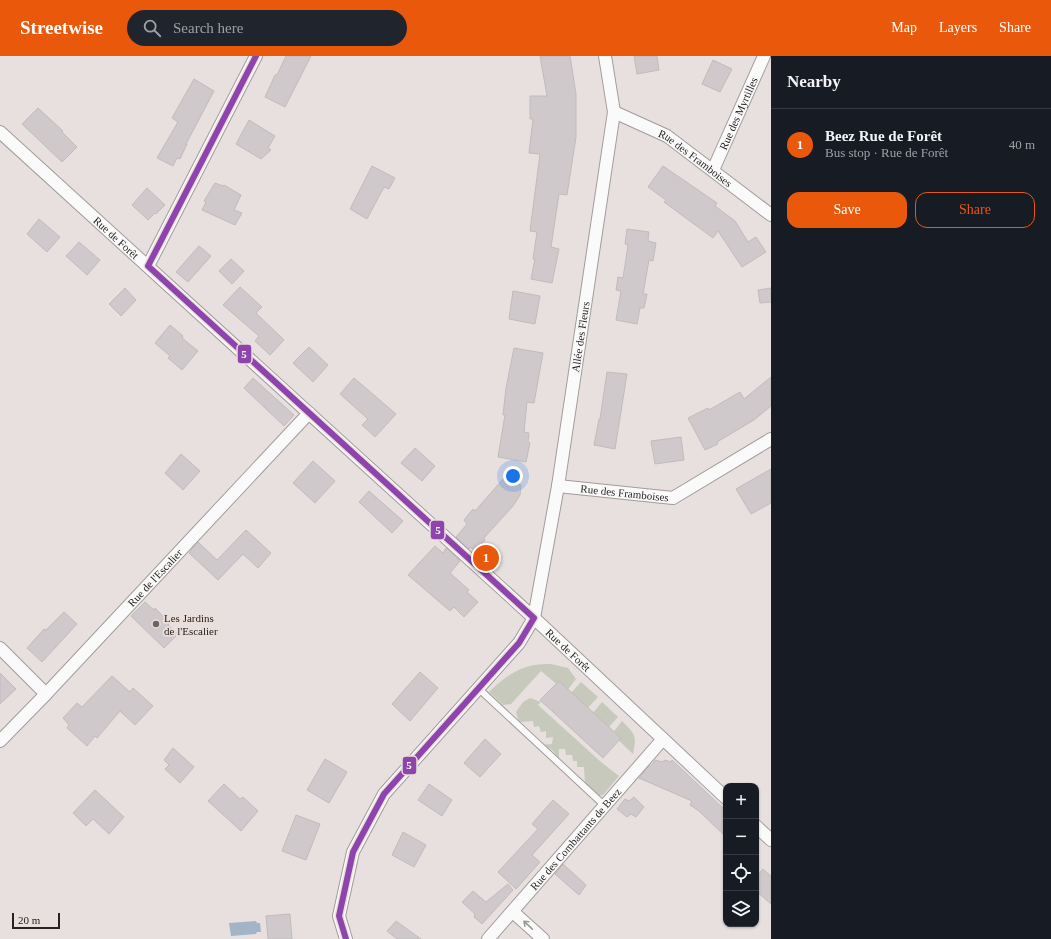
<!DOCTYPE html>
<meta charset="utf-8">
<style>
:root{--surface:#171b24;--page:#20242c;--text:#f1f3f6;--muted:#9ea1a6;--line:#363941;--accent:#ea580c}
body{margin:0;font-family:"Times New Roman",serif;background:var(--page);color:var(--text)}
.controls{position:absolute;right:12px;bottom:12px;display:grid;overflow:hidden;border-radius:8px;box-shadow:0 1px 3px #0004}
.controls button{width:36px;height:36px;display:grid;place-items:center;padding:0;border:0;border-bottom:1px solid var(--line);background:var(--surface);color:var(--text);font:20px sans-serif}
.scale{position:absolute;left:12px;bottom:10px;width:48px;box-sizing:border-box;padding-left:4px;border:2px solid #282322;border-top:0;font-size:11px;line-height:14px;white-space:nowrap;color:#282322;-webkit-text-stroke:3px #ebdfda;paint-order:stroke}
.you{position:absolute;left:513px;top:420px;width:14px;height:14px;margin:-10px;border:3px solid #fff;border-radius:50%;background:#1a73e8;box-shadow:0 0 0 6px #1a73e833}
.badge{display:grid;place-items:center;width:26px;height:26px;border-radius:50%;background:var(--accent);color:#fff;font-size:13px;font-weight:700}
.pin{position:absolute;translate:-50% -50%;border:2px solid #fff;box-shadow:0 1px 4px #0006}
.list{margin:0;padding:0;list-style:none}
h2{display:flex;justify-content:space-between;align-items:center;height:52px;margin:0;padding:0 16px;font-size:17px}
h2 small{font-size:13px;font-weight:400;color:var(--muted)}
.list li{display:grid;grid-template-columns:26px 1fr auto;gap:12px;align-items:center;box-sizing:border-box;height:72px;padding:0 16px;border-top:1px solid var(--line)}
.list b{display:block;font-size:15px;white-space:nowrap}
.list p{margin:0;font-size:13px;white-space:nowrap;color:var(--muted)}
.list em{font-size:13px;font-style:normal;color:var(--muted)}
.actions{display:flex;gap:8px;padding:12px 16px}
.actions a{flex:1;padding:9px 0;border:1px solid var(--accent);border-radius:12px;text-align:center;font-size:14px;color:var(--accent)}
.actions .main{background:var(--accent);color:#fff}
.icon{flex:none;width:22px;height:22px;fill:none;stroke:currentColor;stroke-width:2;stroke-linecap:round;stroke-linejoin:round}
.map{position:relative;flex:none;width:771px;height:883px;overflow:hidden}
header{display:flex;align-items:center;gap:24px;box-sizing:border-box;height:56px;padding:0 20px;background:var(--accent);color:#fff}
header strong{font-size:19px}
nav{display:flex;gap:22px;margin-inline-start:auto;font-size:14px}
.search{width:280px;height:36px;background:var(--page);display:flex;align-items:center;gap:10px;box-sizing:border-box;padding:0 14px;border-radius:22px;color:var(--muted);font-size:15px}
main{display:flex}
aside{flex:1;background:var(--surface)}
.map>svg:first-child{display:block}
.green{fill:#c6c9bb}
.water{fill:#a2b4c5}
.building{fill:#cfc9cc;stroke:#c0bcbc}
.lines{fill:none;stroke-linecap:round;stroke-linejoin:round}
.service-casing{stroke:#a19c9b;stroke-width:8}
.minor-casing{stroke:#a19c9b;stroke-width:14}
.service{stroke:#fbfafa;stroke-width:6}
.minor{stroke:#fbfafa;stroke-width:12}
.bus-1-casing{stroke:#ebdfda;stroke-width:9}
.bus-1{stroke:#8e44ad;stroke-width:6}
.oneway{stroke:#9c9999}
.poi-dot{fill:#6b6564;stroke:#ebdfda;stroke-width:1.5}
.labels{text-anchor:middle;stroke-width:3.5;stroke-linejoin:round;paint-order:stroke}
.street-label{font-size:11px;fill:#282322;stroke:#ebdfda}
.poi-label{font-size:11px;fill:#282322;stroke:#ebdfda;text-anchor:start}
.line-badge{stroke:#ebdfda;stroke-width:1.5}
.badge-label{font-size:11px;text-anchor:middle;font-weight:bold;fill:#fff}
</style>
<header>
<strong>Streetwise</strong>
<div class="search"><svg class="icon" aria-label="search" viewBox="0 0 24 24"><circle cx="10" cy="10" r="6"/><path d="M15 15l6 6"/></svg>Search here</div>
<nav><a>Map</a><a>Layers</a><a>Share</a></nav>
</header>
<main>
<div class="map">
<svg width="771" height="883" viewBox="0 0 771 883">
<rect width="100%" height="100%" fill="#e7e0de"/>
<path class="green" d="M551 608 568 612 576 623 566 636 541 615 511 648 503 649 489 636C501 624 518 611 535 609 540 608 546 608 551 608Z
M581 626 598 641 586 654 569 639Z
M530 642 541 646 538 649 601 706 619 720 603 739 597 740 585 729 584 711H577V705H573L572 699H566L565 693H559V706C556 702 556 697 552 694 549 691 544 692 540 689L552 688 553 681 546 682V675L541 676 539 670 534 671 533 665 519 666 516 656 523 646Z
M602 646 618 661 607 673 591 659Z
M622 665C635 679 637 678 633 698L612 678Z"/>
<path class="water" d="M256 865 257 867H260L261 876H257L256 878 231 880 229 867Z"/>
<path class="building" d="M286 0H311L285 51 265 41 275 19H277Z
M540 0H570L576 38V81L567 139 559 138 551 191 559 193 552 227 531 223 535 203H533L537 176 530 175 540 98 529 97 533 63H530V40H547Z
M634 0H657L659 14 637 18Z
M713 4 732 13 720 36 702 28Z
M194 23 214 35 186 88H187L180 103 177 102 173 110 157 102 178 66 172 62Z
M38 52 63 75 62 76 77 91 62 106 22 68Z
M249 64 275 80 268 92 271 94 261 103 236 88Z
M372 110 395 122 389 133 384 131 367 163 350 153Z
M663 110 717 147 715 150 735 165 748 186 756 181 766 196 742 211 718 175 713 182 664 146 666 144 648 131Z
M215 127 223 130 224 129 241 139 234 154 242 157 235 169 202 154 206 146 204 145Z
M147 132 165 149 156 158 155 157 148 164 132 149Z
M39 163 60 181 47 196 27 178Z
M627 173 649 176 648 185 656 187 653 205 649 204 643 238H647L644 252H640L637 268 616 264 621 235 616 234 618 221 623 222 628 189 625 188Z
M79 186 100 204 87 219 66 200Z
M199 190 211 200 188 226 176 216Z
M231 203 244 215 232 228 219 215Z
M240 231 262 251 256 257 284 284 270 299 255 285 259 280 223 249Z
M125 232 136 244 121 260 109 248Z
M771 232V246L760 247 758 234Z
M513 235 540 240 535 268 509 263Z
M170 269 183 280 182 282 198 295 182 314 168 302 170 300 155 287Z
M309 291 328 309 313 326 293 307Z
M514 292 543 297 534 347 527 346 524 376 529 377 528 386 530 387 526 406 498 401 505 359H503L506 332Z
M607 316 627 318 615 393 594 389 599 363H600Z
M771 321V350L754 364 717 386 718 388 705 394 688 362 708 352 709 354 740 336 744 343Z
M253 322 294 359 284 370 244 332Z
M354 322 396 358 375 381 362 369 368 363 340 338Z
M681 381 684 404 655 408 651 385Z
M415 392 435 410 422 425 401 407Z
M181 398 200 415 183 434 165 417Z
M313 405 335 425 315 447 293 427Z
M771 413V447L751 458 736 433Z
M503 423 521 429 520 439 513 450 484 482 485 484 475 495 470 491 469 493 456 481 467 468 464 464 473 453 475 455Z
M369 435 403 465 392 477 359 446Z
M246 474 271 497 258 512 243 498 218 524 189 497 198 486 217 504Z
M435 490 443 497 446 492 460 505 450 517 469 534 467 536 478 546 464 561 454 551 450 555 408 519Z
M145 546 154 554 155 552 170 567 168 569 178 578 164 592 131 560Z
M64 556 77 568 42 606 27 592 44 573 46 574Z
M420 616 438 632 410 665 392 648Z
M0 617 16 633 0 648Z
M112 620 130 636 133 632 153 650 135 669 120 655 97 682 95 680 87 690 67 672 69 669 63 662 77 647 82 651Z
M559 625 621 682 603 702 540 644Z
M485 683 501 698 480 721 464 707Z
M173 692 194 711 180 727 165 713 169 709 164 704Z
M325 703 347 716 329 747 307 734Z
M655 704 662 706 665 704 671 706 672 704 726 755V781L699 755 690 749 692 745 639 722 649 710H651Z
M224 728 240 743 243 741 258 755 241 775 208 745Z
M429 728 452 744 442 760 418 744Z
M95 734 124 761 109 778 93 763 86 770 73 757Z
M634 741 644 751 636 761 631 758 627 761 617 753 625 743 629 745Z
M553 744 569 758 532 799 540 806 516 833 498 816 538 773 532 768Z
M296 759 320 768 306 804 282 795Z
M403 776 426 789 414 811 392 799Z
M563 808 586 829 579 839 555 818Z
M763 813 771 820V848L756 835V821Z
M508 828 513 834 482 868 474 861 475 858 462 846 473 835 486 846Z
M290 858 292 883H268L266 860Z
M396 865 421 883H397L387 875Z"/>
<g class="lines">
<defs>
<path id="service" d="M479 633 605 750"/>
<g id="minor">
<path id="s1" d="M614 56 667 80 771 159"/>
<path id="s2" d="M0 76 534 562 726 742"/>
<path id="s3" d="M713 114 764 0"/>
<path d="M148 210 256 0"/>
<path id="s4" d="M558 430 673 442 771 383"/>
<path d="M0 592 46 638"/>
<path id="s5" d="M0 685 46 638 309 357"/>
<path d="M756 770 771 784"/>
<path d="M513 856 543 883"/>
<path id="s6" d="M346 883 339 860 353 796 384 738 519 587 534 562 558 430 614 56 605 0"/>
<path id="s7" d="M488 883 663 683"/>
</g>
</defs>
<use href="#service" class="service-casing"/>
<use href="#minor" class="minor-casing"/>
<use href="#service" class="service"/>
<use href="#minor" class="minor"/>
<defs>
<path id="bus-1" d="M148 210 534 562
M148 210 256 0
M346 883 339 860 353 796 384 738 519 587 534 562"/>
</defs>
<use href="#bus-1" class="bus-1-casing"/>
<use href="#bus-1" class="bus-1"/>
</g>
<defs><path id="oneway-shaft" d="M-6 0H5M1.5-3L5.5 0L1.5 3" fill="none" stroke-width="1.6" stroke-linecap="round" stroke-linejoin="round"/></defs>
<use class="oneway" href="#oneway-shaft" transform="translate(528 869) rotate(-137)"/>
<circle class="poi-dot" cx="156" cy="568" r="4"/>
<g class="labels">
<g class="street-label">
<text dy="4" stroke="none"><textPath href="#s3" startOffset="62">Rue des Myrtilles</textPath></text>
<text dy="4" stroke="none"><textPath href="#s1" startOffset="94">Rue des Framboises</textPath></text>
<text dy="4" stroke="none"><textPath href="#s2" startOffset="157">Rue de Forêt</textPath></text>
<text dy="4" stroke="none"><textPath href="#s6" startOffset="672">Allée des Fleurs</textPath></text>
<text dy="4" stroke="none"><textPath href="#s4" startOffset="67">Rue des Framboises</textPath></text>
<text dy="4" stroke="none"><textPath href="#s5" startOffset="225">Rue de l'Escalier</textPath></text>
<text dy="4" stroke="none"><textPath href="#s2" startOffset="769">Rue de Forêt</textPath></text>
<text dy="4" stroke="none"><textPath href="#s7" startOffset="133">Rue des Combattants de Beez</textPath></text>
</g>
<g class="poi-label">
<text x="164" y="566">Les Jardins<tspan x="164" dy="13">de l'Escalier</tspan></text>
</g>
</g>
<g class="line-badge">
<rect x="237" y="288" width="15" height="20" rx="4" fill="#8e44ad"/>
<rect x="430" y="464" width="15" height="20" rx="4" fill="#8e44ad"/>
<rect x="402" y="700" width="15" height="19" rx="4" fill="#8e44ad"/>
</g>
<g class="badge-label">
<text x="244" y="302">5</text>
<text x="438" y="478">5</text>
<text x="409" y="713">5</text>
</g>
</svg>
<div class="controls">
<button>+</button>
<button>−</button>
<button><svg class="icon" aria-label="locate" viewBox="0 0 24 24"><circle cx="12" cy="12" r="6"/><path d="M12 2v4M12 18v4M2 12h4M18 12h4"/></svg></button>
<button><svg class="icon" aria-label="layers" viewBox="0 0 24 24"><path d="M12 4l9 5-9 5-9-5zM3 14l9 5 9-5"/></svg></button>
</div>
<div class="scale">20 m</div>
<div class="you"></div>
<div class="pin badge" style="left:486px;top:502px">1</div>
</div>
<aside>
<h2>Nearby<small></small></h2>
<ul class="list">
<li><span class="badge">1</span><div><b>Beez Rue de Forêt</b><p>Bus stop · Rue de Forêt</p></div><em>40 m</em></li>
</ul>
<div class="actions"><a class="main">Save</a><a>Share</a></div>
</aside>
</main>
